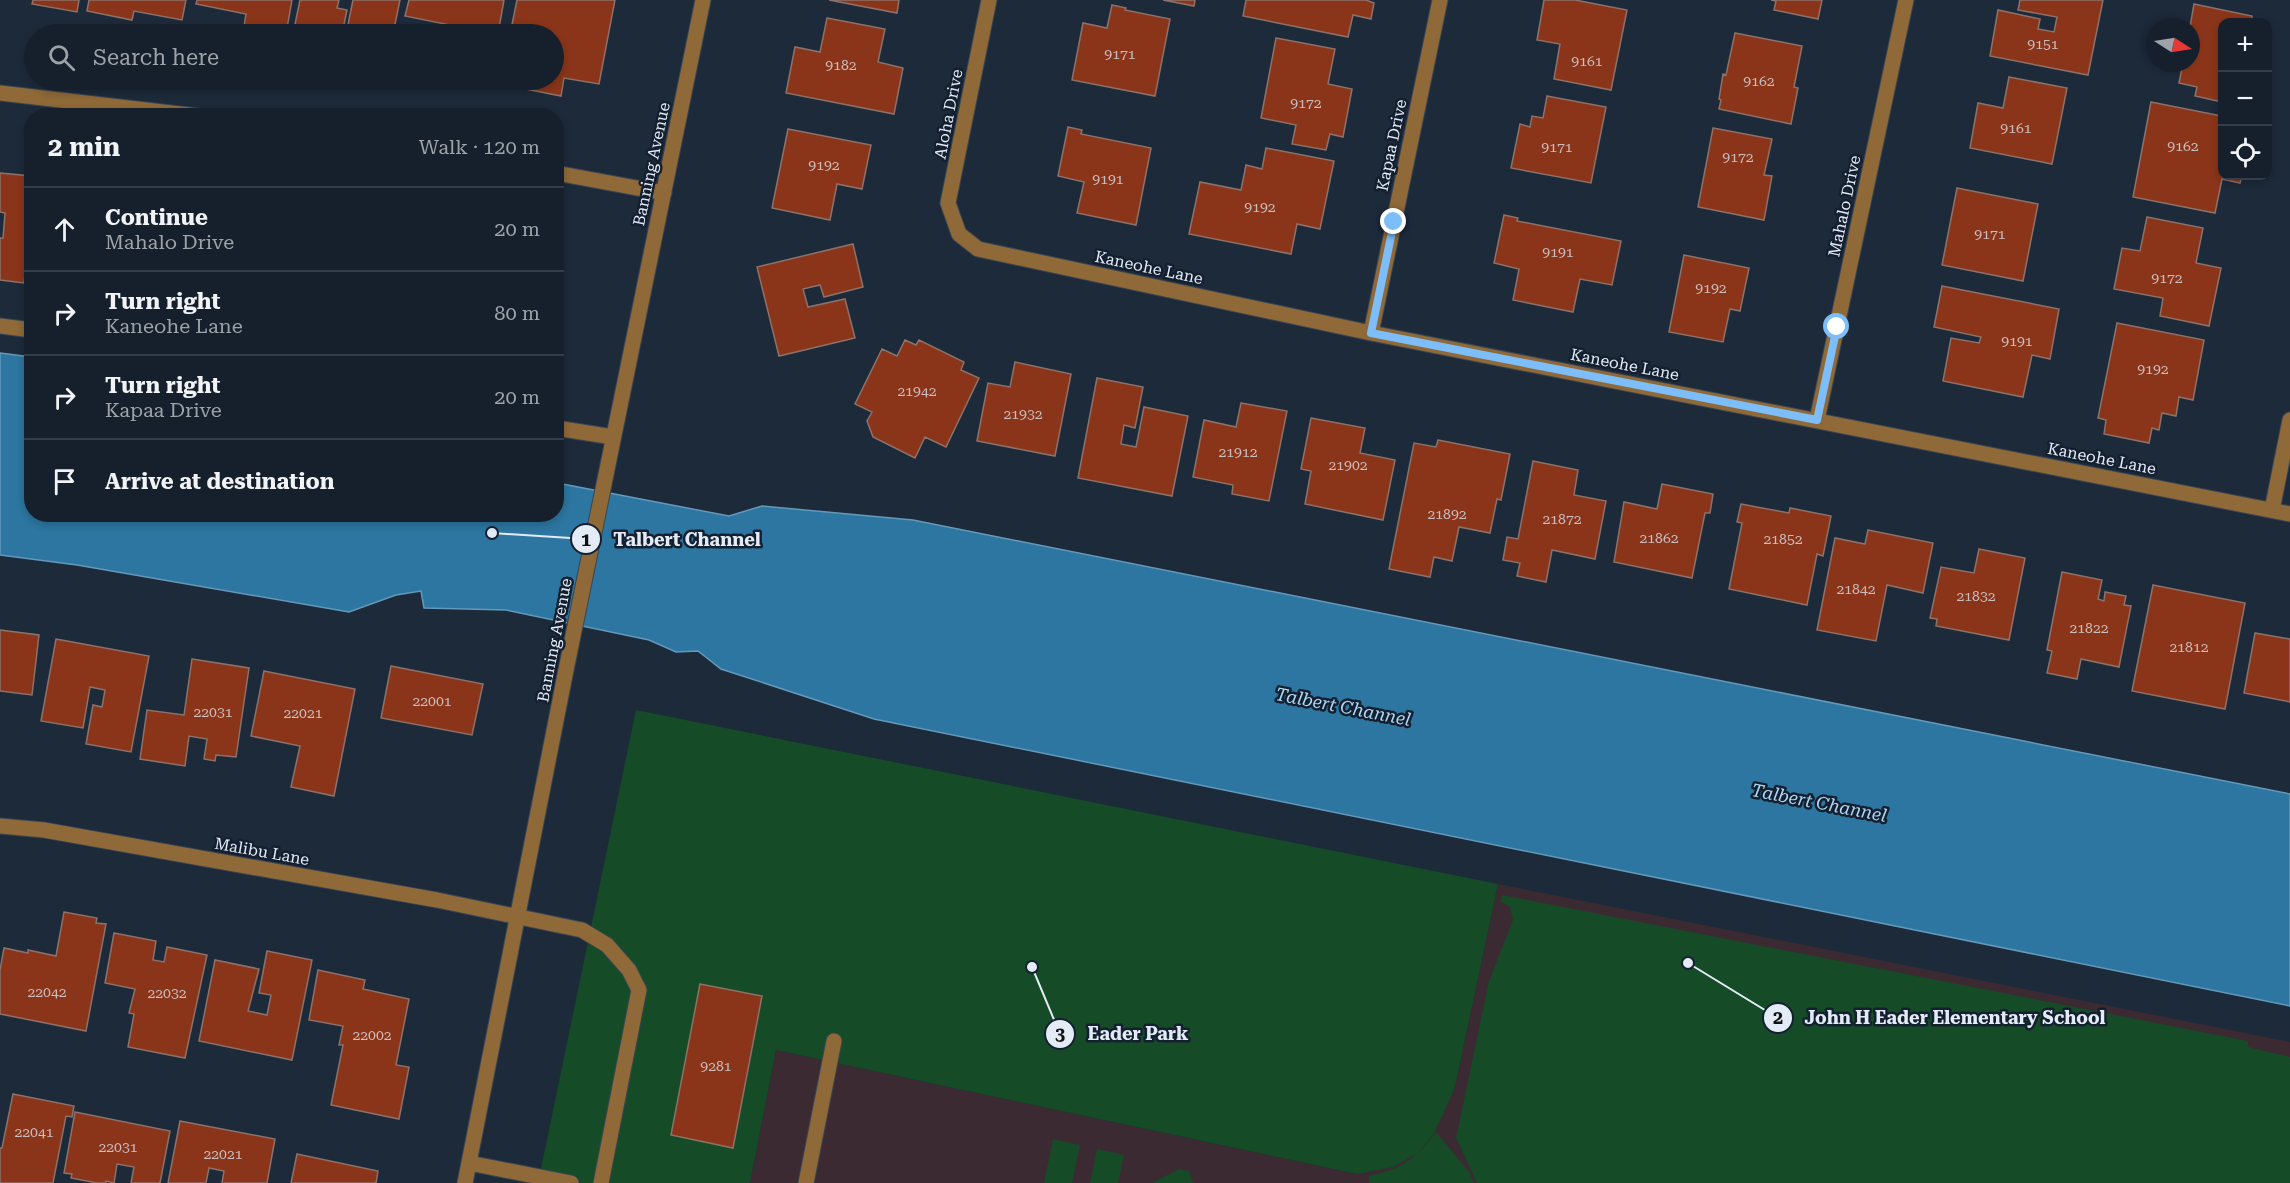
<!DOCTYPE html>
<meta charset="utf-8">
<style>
:root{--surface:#16202c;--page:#1f2834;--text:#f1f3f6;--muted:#9ea3a9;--line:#353e48}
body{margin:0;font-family:"Roboto Serif",serif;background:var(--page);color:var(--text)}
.controls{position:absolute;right:18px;top:18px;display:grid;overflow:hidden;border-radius:12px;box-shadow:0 3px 9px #0003}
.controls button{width:54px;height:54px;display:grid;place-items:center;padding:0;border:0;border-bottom:2px solid var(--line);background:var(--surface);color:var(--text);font:30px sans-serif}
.compass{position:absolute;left:2146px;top:18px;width:54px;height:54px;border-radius:50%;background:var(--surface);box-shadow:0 3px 9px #0003;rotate:102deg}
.stop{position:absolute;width:18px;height:18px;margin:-14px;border:4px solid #7dbef9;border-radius:50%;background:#fff}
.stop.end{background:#7dbef9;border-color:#fff;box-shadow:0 2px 6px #0008}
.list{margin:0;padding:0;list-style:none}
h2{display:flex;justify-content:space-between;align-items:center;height:78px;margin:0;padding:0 24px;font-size:26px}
h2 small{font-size:20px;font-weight:400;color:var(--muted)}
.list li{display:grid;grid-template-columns:39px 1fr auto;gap:18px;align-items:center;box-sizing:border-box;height:84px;padding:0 24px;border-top:2px solid var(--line)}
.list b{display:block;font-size:22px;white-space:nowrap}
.list p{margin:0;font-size:20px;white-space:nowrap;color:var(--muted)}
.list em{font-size:20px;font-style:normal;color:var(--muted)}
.icon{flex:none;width:33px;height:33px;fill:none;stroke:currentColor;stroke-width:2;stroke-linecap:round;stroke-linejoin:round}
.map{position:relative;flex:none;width:2290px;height:1183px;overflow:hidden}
.search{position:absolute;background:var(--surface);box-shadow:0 3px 9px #0003;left:24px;top:24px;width:540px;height:66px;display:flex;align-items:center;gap:15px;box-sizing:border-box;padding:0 21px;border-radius:33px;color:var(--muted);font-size:22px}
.panel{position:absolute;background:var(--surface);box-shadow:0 3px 9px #0003;left:24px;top:108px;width:540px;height:414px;border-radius:24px}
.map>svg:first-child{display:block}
.education{fill:#3c2a33}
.green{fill:#154b27}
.water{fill:#2c76a1;stroke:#6399ba;stroke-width:1.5}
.building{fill:#8a3519;stroke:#8c726a;stroke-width:1.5}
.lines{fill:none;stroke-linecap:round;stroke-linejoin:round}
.minor-casing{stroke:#394554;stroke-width:17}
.minor{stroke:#8f6937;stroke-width:15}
.route{stroke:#7dbef9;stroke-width:8}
.labels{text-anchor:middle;stroke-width:5;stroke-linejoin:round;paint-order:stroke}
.number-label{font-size:14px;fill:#ccbebf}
.street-label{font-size:16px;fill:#e2ebf6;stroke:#142030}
.water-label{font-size:18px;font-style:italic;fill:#add8f6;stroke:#142030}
.leader{fill:none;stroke:#e2ebf6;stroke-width:2}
.callout-dot{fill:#e2ebf6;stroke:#142030;stroke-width:2}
.mark-label{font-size:18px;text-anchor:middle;font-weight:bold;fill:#111}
.callout-label{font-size:18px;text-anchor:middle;font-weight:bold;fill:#e2ebf6;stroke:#142030;stroke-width:5;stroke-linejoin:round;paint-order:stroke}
</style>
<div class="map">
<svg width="2290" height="1183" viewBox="0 0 2290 1183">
<rect width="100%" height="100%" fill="#1d2a3a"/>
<path class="education" d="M1498 884 2290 1042V1183H750L776 1050 1357 1174 1418 1153 1433 1135 1455 1087Z"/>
<path class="green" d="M636 710 1498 884 1455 1087 1444 1112 1433 1135 1418 1153 1393 1167 1357 1174 776 1050 750 1183H538Z
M1502 895 2248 1041V1047L2290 1057V1183H1477L1456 1138 1489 981 1513 920 1510 907 1500 901Z
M1436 1132 1469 1172 1474 1183H1369V1176C1403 1168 1415 1160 1436 1132Z
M1053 1139 1080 1145 1072 1183H1044Z
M1097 1149 1124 1155 1118 1183H1090Z
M1179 1169 1189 1171 1193 1183H1152Z"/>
<path class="water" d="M0 353 31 357 32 514H556L557 483 729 516 762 506 913 520 2290 794V1006L874 719 721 669 698 651 676 652 649 640 506 610 424 608 421 591 396 595 349 612 77 565 0 555Z"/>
<path class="building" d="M33 0H79L77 12 32 4Z
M89 0H186L182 20 134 11 132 20 87 11Z
M197 0H292L286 34H258L243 32 246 14 196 4Z
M300 0H339L337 8 347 10 342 34H293Z
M353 0H400L393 34H346Z
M409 0H504L498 34H453L455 26 405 16Z
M517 0H615L599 84 564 78 561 96 501 84 502 80H554V34H510Z
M829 0H899L897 13Z
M1163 0H1195L1194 6Z
M1246 0H1366L1374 3 1371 19 1353 15 1348 37 1243 16Z
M1544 0H1575L1627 10 1611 90 1554 79 1560 44 1537 40Z
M1771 0H1822L1818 19 1774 10 1776 1Z
M2020 0H2103L2088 75 1990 56 1998 10 2040 19 2038 29 2054 32 2057 17 2018 10Z
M2194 4 2252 16 2251 22H2222V102L2195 96 2197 87 2179 83 2183 63H2191L2190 27Z
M1112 5 1126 8 1125 10 1170 19 1155 96 1072 80 1083 23 1107 28Z
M827 18 885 29 878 62 903 68 894 114 786 93 795 47 820 52Z
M1735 33 1802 46 1794 87 1798 88 1791 124 1719 109 1721 100 1719 99 1723 74 1726 75Z
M1276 38 1335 49 1328 84 1352 89 1343 137 1330 134 1326 150 1292 144 1296 125 1261 118Z
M2009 77 2067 88 2052 164 1970 148 1978 103 2003 108Z
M1547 96 1606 107 1591 183 1511 168 1520 124 1530 127 1532 116 1543 118Z
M2151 102 2222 116V176H2242L2240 183 2222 179 2215 213 2133 197Z
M1068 127 1082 130 1081 134 1151 148 1136 225 1077 213 1084 182 1058 176Z
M1713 128 1772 139 1764 175 1772 176 1764 220 1698 207Z
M788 129 871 145 862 189 837 184 830 220 772 208Z
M1266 148 1334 161 1320 229 1297 224 1291 254 1189 234 1200 182 1241 190 1246 165 1262 169Z
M0 173 32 176V225L24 283 0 280V238H3L5 213 0 212Z
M1957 188 2038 204 2023 281 1942 265Z
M1504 215 1518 218 1517 221 1621 241 1612 285 1580 279 1573 312 1513 300 1519 269 1494 263Z
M2147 217 2203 228 2196 263 2221 268 2209 326 2160 316 2163 298 2114 289 2122 248 2140 251Z
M853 244 863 287 824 297 820 285 803 289 808 307 845 299 855 338 779 356 757 267Z
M1684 255 1749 268 1740 311 1730 309 1723 342 1669 332Z
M1942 286 2059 309 2050 359 2032 355 2023 397 1943 381 1951 338 1979 343 1981 337 1934 327Z
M2117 323 2204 340 2193 400 2179 397 2176 416 2162 413 2159 430 2152 428 2149 443 2104 434 2106 420 2098 418Z
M905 340 916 345 919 340 964 362 961 370 979 378 946 447 925 437 915 458 873 437 867 421 872 412 855 404 882 349 897 356Z
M1015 362 1071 374 1055 456 977 441 988 383 1010 387Z
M1097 378 1143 387 1135 428 1124 425 1121 444 1136 447 1144 407 1188 416 1172 496 1078 478Z
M1241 403 1287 411 1269 501 1232 494 1233 485 1193 477 1204 420 1236 427Z
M1311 418 1365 428 1360 453 1395 460 1383 520 1305 504 1311 471 1301 469Z
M1438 440 1510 454 1501 500 1497 499 1490 533 1459 527 1452 561 1434 557 1430 577 1389 569 1414 443 1436 447Z
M1533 461 1578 470 1574 495 1606 501 1595 559 1552 550 1546 582 1517 576 1520 563 1503 560 1507 537 1518 539Z
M1662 484 1713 494 1710 513H1705L1692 578 1614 562 1624 502 1657 509Z
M1741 504 1789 513 1790 508 1831 516 1823 556 1817 554 1807 605 1729 589 1742 523 1737 522Z
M1868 530 1933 543 1923 593 1887 585 1876 641 1817 630 1835 538 1865 544Z
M1979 549 2025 558 2009 640 1936 626 1937 619 1930 618 1941 567 1974 573Z
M2062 572 2102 580 2098 599 2104 601 2105 592 2126 596 2124 605 2131 606 2119 667 2081 659 2077 679 2047 673 2052 651 2047 650Z
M2153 585 2245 603 2225 709 2132 691Z
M0 630 39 635 32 695 0 691Z
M2255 633 2290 639V702L2244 693Z
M56 639 149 656 131 752 86 744 93 705 102 707 105 690 90 687 83 728 41 721Z
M192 659 249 668 236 757 216 755 215 761 204 759 207 739 189 736 185 766 140 759 147 710 184 715Z
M391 666 483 684 472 735 381 718Z
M264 671 355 689 334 796 291 787 300 746 251 736Z
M64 912 97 918 96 923 106 924 86 1031 0 1014V970L4 948 28 953V950L56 956Z
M114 933 156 941 153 960 164 962 167 947 207 955 185 1058 128 1047 134 1014 129 1013 135 989 105 983Z
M267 951 312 960 292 1060 199 1041 215 960 259 969 248 1011 267 1015 271 995 259 993Z
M318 970 365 980 363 989 409 999 396 1065 409 1067 399 1119 331 1105 343 1045H339L343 1026 309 1020Z
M700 984 762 996 733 1148 671 1135Z
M13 1094 74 1106 72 1117 66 1116 53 1183H0V1148H2Z
M75 1112 170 1131 160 1183H131L134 1167 117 1164 114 1183 106 1181V1183H97L71 1178 72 1174 64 1173Z
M180 1121 275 1139 267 1183H222L224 1171 209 1168 206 1183H168Z
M297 1154 378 1171 376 1183H291Z"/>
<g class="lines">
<defs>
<path id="minor" d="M989 0 948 203 959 234 978 249 1371 333 2290 514
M0 93 197 116
M556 173 664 193
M0 326 32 330
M1371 333 1440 0
M1817 420 1906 0
M556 428 613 437
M2272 510 2290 420
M0 826 44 830 437 900 582 930 607 945 629 970 639 990 601 1183
M469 1163 571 1183
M465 1183 565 675 703 0
M806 1183 834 1041"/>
</defs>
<use href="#minor" class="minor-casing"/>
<use href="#minor" class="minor"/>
</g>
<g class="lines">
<path class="route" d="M1394 222 1371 333 1817 420 1837 327"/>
</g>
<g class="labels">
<g class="number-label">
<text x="2043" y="49">9151</text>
<text x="1120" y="59">9171</text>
<text x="1587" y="66">9161</text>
<text x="841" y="70">9182</text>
<text x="1759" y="86">9162</text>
<text x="1306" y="108">9172</text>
<text x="2016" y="133">9161</text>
<text x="2183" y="151">9162</text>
<text x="1557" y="152">9171</text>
<text x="1738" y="162">9172</text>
<text x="824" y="170">9192</text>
<text x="1108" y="184">9191</text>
<text x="1260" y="212">9192</text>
<text x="1990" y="239">9171</text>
<text x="1558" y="257">9191</text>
<text x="2167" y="283">9172</text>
<text x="1711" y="293">9192</text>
<text x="2017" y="346">9191</text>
<text x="2153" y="374">9192</text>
<text x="917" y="396">21942</text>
<text x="1023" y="419">21932</text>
<text x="1238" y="457">21912</text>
<text x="1348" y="470">21902</text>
<text x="1447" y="519">21892</text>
<text x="1562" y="524">21872</text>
<text x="1659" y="543">21862</text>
<text x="1783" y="544">21852</text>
<text x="1856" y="594">21842</text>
<text x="1976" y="601">21832</text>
<text x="2089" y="633">21822</text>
<text x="2189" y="652">21812</text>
<text x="432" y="706">22001</text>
<text x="213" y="717">22031</text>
<text x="303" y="718">22021</text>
<text x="47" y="997">22042</text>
<text x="167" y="998">22032</text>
<text x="372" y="1040">22002</text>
<text x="716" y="1071">9281</text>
<text x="34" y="1137">22041</text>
<text x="118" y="1152">22031</text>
<text x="223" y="1159">22021</text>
</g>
<g class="street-label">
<text transform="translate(948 114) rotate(-79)" y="6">Aloha Drive</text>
<text transform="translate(1391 145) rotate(-78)" y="6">Kapaa Drive</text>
<text transform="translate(651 164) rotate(-78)" y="6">Banning Avenue</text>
<text transform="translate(1844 206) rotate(-78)" y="6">Mahalo Drive</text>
<text transform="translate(1149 267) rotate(12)" y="6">Kaneohe Lane</text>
<text transform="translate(1625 364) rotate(11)" y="6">Kaneohe Lane</text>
<text transform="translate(2102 458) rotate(11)" y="6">Kaneohe Lane</text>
<text transform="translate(554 640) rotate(-79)" y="6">Banning Avenue</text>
<text transform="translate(262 851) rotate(10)" y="6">Malibu Lane</text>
</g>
<g class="water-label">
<text transform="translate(1343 707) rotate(11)" y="6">Talbert Channel</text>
<text transform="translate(1819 803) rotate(11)" y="6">Talbert Channel</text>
</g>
</g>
<path class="leader" d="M492 533L586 539M1688 963L1778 1018M1032 967L1060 1034"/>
<g class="callout-dot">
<circle cx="492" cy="533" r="6"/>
<circle cx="1688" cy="963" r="6"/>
<circle cx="1032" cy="967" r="6"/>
<circle cx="586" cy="539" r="15"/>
<circle cx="1778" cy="1018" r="15"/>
<circle cx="1060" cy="1034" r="15"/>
</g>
<g class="mark-label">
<text x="586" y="546">1</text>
<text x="1778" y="1024">2</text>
<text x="1060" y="1040">3</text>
</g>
<g class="callout-label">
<text x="687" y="546">Talbert Channel</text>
<text x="1955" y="1024">John H Eader Elementary School</text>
<text x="1138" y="1040">Eader Park</text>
</g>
</svg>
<div class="controls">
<button>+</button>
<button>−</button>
<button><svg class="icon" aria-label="locate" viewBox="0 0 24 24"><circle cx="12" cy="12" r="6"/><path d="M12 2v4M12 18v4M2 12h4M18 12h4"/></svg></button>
</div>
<svg class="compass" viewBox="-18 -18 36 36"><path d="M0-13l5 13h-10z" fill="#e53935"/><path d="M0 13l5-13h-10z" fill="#9ea3a9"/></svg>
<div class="stop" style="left:1837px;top:327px"></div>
<div class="stop end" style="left:1394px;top:222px"></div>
<div class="search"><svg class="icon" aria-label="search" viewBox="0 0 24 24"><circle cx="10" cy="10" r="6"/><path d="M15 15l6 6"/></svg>Search here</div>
<section class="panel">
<h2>2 min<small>Walk · 120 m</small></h2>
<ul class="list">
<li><svg class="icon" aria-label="ahead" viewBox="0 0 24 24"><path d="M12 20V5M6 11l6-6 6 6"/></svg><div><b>Continue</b><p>Mahalo Drive</p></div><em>20 m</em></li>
<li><svg class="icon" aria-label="right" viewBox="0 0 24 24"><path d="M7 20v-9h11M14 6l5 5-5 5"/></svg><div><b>Turn right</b><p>Kaneohe Lane</p></div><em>80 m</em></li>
<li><svg class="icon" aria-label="right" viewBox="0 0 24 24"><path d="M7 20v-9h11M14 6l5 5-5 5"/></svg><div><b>Turn right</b><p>Kapaa Drive</p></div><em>20 m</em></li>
<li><svg class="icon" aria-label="arrive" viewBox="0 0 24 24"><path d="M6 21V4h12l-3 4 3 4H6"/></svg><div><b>Arrive at destination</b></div></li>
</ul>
</section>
</div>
